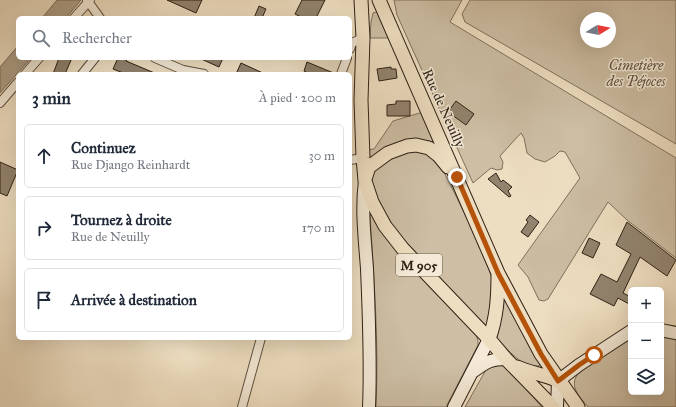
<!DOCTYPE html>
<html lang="fr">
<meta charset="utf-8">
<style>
:root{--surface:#fff;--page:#f2f2f3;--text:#1f2937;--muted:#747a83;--line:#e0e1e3}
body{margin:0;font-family:"IM FELL Great Primer",serif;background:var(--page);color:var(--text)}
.controls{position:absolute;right:12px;bottom:12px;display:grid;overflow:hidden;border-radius:6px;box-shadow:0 4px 16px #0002}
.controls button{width:36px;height:36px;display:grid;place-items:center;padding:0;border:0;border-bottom:1px solid var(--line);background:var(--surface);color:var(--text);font:20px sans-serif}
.compass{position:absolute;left:580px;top:12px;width:36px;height:36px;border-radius:50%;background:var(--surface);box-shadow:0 4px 16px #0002;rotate:80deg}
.stop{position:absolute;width:12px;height:12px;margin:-9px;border:3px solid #b45309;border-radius:50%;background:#fff}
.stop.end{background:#b45309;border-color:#fff;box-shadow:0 1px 4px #0008}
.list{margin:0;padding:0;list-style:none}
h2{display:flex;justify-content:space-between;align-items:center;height:52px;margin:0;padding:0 16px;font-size:17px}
h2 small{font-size:13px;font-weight:400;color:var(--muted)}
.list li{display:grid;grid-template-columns:26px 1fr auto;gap:12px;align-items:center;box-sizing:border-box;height:64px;margin:0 8px 8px;padding:0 8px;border:1px solid var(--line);border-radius:6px}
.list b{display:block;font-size:15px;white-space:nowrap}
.list p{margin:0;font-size:13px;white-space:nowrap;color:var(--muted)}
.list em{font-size:13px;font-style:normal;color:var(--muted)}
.icon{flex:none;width:22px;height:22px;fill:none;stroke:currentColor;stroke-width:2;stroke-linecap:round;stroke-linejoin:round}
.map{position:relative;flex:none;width:676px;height:407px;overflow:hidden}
.search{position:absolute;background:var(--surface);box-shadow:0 4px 16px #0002;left:16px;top:16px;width:336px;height:44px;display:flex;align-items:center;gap:10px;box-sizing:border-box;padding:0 14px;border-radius:6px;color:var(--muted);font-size:15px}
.panel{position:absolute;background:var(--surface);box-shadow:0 4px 16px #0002;left:16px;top:72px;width:336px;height:268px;border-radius:6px}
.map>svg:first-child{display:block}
.green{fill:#cdbea4;stroke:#7e705c;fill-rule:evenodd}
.water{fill:#ad9e87;stroke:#7a6c59}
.building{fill:#92836e;stroke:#2e2115}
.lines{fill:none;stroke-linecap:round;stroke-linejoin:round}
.street-casing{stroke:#5e5040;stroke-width:10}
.secondary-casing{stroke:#2e2115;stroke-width:14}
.primary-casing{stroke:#2e2115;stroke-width:15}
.street{stroke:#f4ead7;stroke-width:8}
.secondary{stroke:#f4ead7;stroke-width:12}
.primary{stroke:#eedec1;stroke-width:13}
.route{stroke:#b45309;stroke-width:5}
.labels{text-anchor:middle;stroke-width:3;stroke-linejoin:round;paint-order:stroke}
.shield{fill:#f4ead7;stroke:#695d4f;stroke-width:1}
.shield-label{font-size:13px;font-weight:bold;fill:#2e2115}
.park-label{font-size:14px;font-style:italic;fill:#5e5040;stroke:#f4ead7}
.street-label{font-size:14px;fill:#2e2115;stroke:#f4ead7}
</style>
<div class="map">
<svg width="676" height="407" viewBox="0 0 676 407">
<rect width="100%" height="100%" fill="#eedec1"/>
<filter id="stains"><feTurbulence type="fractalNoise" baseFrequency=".005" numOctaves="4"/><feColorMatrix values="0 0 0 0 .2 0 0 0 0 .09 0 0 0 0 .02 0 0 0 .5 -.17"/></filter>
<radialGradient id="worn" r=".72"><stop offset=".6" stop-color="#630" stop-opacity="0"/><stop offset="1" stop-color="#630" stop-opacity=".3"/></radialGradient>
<path class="green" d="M394 0H462L450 22 676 158V258L627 220 608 202 548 299 544 301 539 300 528 277 518 265 580 178 565 152 560 151 555 156 545 162 535 159 527 153 524 138 521 133 500 156 503 162 502 169 497 170 491 168 473 183 397 15Z
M470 0H676V144L465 22 462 14ZM586 18H610V42H586Z
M376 12H378L390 38H370L371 22 373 13Z
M423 112 439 150 396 146 368 159 367 150 374 149 393 121Z
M415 150 428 153 443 170 480 244 492 278 491 312 486 326 483 325 405 241C394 228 369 195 372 176 373 171 379 165 383 162 390 157 406 153 415 150Z
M372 213 476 333 478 341V345L446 407H376C379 345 374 278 370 216Z
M504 298 506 299 540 364 539 366C523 369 507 349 497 338Z
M661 337 676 340V407H588C576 393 567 383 583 368L631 339V392H661Z
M499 364 504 366 510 371 542 407H465L487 368Z"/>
<path class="water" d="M57 0H81L66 18H42Z
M18 46V58H31L0 93V67Z"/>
<path class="building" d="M167 0H202L196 13Z
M302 0H325L316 18H303L295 14Z
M259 6 266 9 262 18H254Z
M59 58H72L65 74H53Z
M118 58H128L126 61 157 74H126L113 69Z
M199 58H223L219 67Z
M307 62 336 74H310L304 71Z
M241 63 265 74H236Z
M391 67V69H396L397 78 379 81 377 69Z
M396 101H410V116H387V105L396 104Z
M456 101 474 114 466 125 448 112Z
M0 162 18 170 7 196 0 193Z
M496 173 501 182 503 180 512 187 508 191 511 196 509 197 488 179Z
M530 215 539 222 528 237 521 232 528 222 526 220Z
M627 222 676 260 667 276 640 257 623 293 631 297V305L618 298 614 306 590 294 601 274 617 282 631 254 616 245Z
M589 238 600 243 593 258 582 253Z"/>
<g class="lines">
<defs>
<path id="street" d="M87 0 100 18
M74 18 90 0
M350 49 352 43 363 38
M155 58 183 70 204 74
M25 74 39 58
M82 74 95 58
M341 74 347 58
M0 103 18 82
M350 160 363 158
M242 407 261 338"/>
<path id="secondary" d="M365 181C361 210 365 240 367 269 369 315 371 361 369 407
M661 330 676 333
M474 371C486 362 491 359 506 359
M454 407 489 339
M557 407 558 381 579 365 631 331"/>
<path id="primary" d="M361 0 363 38 361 100 363 158 365 181 372 202 385 226 403 249 489 339 506 359 553 407
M379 0 498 273 541 354 578 407
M365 179 369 167 388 153 407 146 416 145 429 148 439 156 448 167
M489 339C497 317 498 296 498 274
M517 367C530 373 545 374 558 381"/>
</defs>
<use href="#street" class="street-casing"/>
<use href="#secondary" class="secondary-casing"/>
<use href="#primary" class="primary-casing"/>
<use href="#street" class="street"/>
<use href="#secondary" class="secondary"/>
<use href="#primary" class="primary"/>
</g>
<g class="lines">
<path class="route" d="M457 177 498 273 541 354 558 381 579 365 594 355"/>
</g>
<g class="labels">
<rect class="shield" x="396" y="254" width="46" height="22" rx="3"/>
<g class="shield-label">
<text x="419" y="270">M 905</text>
</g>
<g class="park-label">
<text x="636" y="70">Cimetière<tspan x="636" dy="16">des Péjoces</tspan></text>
</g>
<g class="street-label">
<text transform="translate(444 108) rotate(66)" y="5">Rue de Neuilly</text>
</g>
</g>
<rect width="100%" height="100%" filter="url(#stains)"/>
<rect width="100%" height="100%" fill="url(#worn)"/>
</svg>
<div class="controls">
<button>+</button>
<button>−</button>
<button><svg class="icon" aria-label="layers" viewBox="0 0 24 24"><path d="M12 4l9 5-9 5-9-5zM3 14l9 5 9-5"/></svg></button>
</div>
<svg class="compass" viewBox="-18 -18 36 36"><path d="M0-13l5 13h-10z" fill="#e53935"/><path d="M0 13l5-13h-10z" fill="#747a83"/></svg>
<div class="stop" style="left:594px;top:355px"></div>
<div class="stop end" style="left:457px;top:177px"></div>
<div class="search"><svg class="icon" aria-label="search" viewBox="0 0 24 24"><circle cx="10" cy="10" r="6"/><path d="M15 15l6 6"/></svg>Rechercher</div>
<section class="panel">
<h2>3 min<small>À pied · 200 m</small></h2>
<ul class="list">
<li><svg class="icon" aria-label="ahead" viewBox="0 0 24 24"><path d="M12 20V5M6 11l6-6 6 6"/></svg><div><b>Continuez</b><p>Rue Django Reinhardt</p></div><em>30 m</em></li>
<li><svg class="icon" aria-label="right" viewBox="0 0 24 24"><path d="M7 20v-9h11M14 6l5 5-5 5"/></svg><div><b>Tournez à droite</b><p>Rue de Neuilly</p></div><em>170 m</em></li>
<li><svg class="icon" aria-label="arrive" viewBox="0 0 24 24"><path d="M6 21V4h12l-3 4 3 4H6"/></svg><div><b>Arrivée à destination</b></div></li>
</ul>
</section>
</div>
